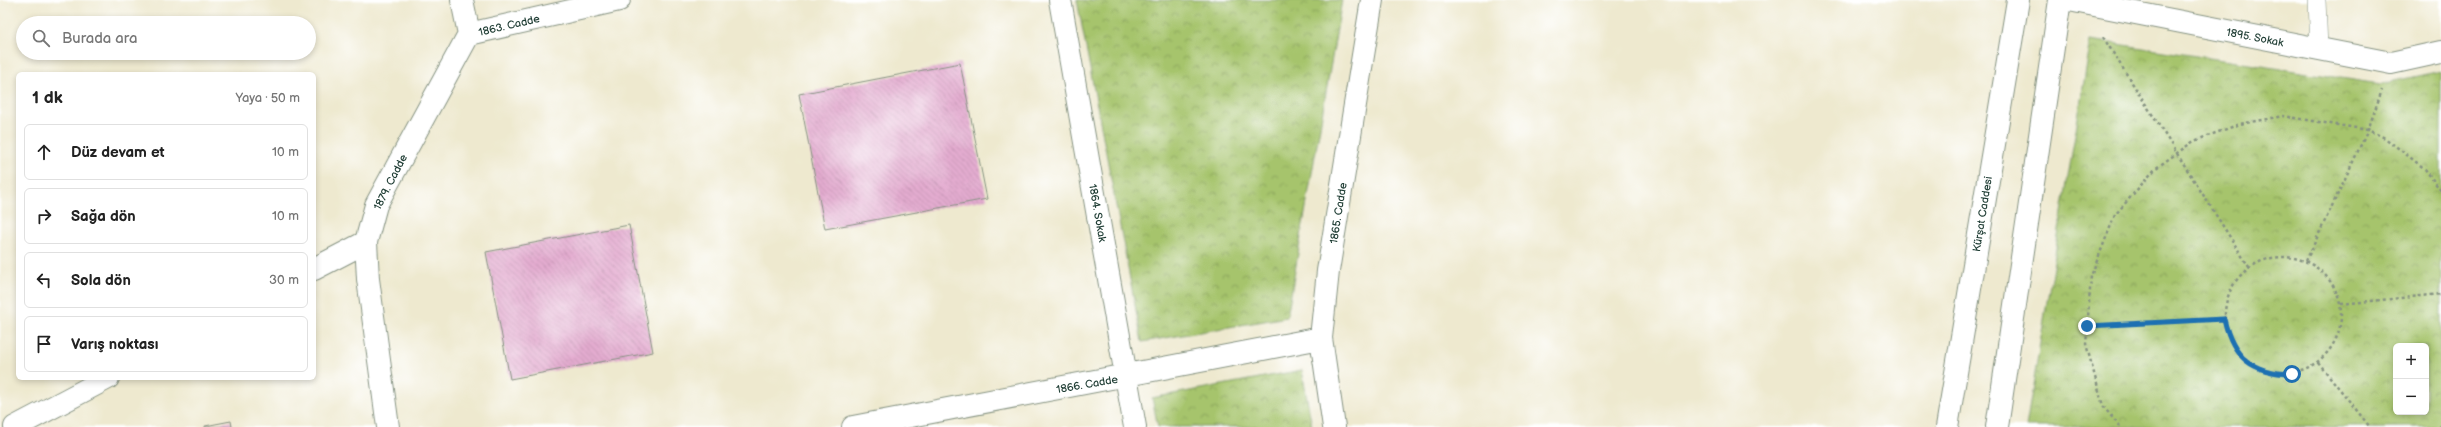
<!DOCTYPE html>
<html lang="tr">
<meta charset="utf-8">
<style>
:root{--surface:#fff;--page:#f2f2f2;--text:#222;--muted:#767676;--line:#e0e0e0}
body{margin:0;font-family:"Balsamiq Sans",sans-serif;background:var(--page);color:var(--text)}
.controls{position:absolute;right:12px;bottom:12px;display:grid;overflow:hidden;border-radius:6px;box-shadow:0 2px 6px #0003}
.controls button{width:36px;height:36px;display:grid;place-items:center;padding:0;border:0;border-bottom:1px solid var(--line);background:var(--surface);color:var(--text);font:20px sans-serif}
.stop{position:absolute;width:12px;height:12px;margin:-9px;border:3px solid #1f6fb2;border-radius:50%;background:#fff}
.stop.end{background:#1f6fb2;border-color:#fff;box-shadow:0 1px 4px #0008}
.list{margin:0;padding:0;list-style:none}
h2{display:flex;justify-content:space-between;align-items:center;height:52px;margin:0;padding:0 16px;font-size:17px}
h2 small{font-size:13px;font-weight:400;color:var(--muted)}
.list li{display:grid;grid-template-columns:26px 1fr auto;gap:12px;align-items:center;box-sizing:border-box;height:56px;margin:0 8px 8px;padding:0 8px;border:1px solid var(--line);border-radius:6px}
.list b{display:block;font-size:15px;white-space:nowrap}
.list em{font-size:13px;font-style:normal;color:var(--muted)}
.icon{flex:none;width:22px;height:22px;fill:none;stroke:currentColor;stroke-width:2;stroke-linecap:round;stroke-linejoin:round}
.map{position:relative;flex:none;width:2441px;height:427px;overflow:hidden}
.search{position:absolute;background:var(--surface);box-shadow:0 2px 6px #0003;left:16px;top:16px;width:300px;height:44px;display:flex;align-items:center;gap:10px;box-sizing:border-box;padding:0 14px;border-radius:22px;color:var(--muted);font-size:15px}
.panel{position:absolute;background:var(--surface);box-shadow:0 2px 6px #0003;left:16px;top:72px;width:300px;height:308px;border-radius:6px}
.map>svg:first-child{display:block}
.park{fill:url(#park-crowns);stroke:#628050;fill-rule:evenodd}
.building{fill:url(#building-back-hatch)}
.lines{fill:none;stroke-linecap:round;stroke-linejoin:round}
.lane-casing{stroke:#869382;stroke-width:18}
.street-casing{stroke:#869382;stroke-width:24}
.secondary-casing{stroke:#869382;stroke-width:24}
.path{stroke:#869382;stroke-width:2.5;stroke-dasharray:3 3;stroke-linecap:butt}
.lane{stroke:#fff;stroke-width:17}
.street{stroke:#fff;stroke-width:22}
.secondary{stroke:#fff;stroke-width:22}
.route{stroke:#1f6fb2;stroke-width:5}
.labels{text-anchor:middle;stroke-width:3.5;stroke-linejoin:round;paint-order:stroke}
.street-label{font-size:11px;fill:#1f3d34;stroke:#fff}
</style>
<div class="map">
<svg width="2441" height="427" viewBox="0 0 2441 427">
<defs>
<pattern id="park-crowns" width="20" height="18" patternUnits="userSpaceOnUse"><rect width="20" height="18" fill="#a6c46c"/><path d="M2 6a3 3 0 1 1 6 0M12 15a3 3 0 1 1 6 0" fill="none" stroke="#87a05a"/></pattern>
<pattern id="building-back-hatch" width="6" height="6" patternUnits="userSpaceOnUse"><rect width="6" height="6" fill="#e4acd0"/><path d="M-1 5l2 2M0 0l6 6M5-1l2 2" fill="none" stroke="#b88daa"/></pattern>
</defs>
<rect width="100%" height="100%" fill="#fff"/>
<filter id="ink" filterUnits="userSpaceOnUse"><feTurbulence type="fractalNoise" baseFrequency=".025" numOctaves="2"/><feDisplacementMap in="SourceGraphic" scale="8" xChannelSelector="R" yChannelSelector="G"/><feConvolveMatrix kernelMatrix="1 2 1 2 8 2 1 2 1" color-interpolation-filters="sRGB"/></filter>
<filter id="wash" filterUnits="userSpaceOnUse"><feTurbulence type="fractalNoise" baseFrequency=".012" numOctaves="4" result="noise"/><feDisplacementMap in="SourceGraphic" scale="16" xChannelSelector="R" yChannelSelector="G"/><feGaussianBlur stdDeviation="0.9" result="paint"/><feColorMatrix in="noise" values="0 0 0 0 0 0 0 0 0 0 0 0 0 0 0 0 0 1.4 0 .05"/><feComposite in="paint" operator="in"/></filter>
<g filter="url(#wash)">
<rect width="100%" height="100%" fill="#eee9cf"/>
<path class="park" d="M1077 0H1342L1287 317 1142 342Z
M2091 40 2380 84 2441 71V427H2026ZM2396 346H2426V412H2396Z
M1302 370 1312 427H1158L1152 398Z"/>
<g id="blocks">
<path class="building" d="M960 63 987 199 825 229 799 94Z
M629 225 653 352 510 379 486 252Z
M231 421 232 427H205V426Z"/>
</g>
</g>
<g filter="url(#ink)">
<use href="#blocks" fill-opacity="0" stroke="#869382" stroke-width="1"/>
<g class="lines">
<defs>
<path id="lane" d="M2317 0 2319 49"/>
<path id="street" d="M1060 0 1135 427
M2069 0 2391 63 2441 52
M469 34 619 0
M314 269 366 242
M15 427 108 378
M388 427 368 279 366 242 376 205 469 34 462 0
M853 427 1321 338
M1334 427 1321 338 1328 271 1372 0"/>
<path id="secondary" d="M1947 427 2018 0
M1997 427 2060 0"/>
</defs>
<use href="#lane" class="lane-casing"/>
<use href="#street" class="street-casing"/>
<use href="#secondary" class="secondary-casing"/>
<path class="path" d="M2103 37 2249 267
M2225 315a58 58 0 1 1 116 0a58 58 0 1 1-116 0Z
M2306 261 2368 130 2382 90
M2341 304 2441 294
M2087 326 2224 319
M2318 362 2370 427
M2120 427 2103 406 2086 344 2091 276 2115 215 2156 168 2194 141 2240 124 2283 116 2368 130 2385 138 2425 169 2441 191
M2440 427 2441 426"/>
<use href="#lane" class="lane"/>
<use href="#street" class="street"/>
<use href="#secondary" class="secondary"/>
</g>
</g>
<g class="lines" filter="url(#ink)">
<path class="route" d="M2087 326 2224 319C2233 358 2252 373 2292 374"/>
</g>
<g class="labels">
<g class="street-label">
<text transform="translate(509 25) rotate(-13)" y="4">1863. Cadde</text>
<text transform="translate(2255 37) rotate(11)" y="4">1895. Sokak</text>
<text transform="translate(390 182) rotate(-63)" y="4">1879. Cadde</text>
<text transform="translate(1098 213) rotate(80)" y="4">1864. Sokak</text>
<text transform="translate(1338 213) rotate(-81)" y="4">1865. Cadde</text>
<text transform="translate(1982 214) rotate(-81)" y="4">Kürşat Caddesi</text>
<text transform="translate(1087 384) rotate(-10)" y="4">1866. Cadde</text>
</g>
</g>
</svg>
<div class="controls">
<button>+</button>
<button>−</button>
</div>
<div class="stop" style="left:2292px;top:374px"></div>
<div class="stop end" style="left:2087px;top:326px"></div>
<div class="search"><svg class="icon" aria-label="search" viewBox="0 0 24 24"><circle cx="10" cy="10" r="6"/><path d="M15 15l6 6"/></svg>Burada ara</div>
<section class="panel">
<h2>1 dk<small>Yaya · 50 m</small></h2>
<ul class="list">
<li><svg class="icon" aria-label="ahead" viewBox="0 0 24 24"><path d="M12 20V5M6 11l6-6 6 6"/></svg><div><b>Düz devam et</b></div><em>10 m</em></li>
<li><svg class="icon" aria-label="right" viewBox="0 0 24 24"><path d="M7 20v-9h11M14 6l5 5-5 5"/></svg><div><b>Sağa dön</b></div><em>10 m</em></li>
<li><svg class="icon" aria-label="left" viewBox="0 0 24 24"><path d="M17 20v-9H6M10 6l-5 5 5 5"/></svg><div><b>Sola dön</b></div><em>30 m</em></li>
<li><svg class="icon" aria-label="arrive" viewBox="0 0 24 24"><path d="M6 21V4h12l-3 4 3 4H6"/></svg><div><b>Varış noktası</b></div></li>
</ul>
</section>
</div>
